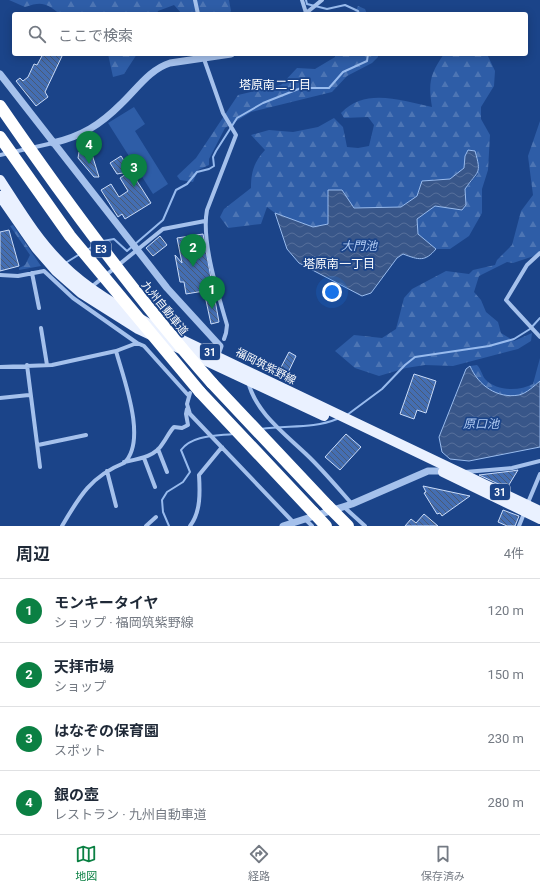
<!DOCTYPE html>
<html lang="ja">
<meta charset="utf-8">
<style>
:root{--surface:#fff;--page:#f2f2f3;--text:#1f2937;--muted:#747a83;--line:#e0e1e3;--accent:#0b8043}
body{margin:0;font-family:Roboto,"Noto Sans JP",sans-serif;background:var(--page);color:var(--text)}
.you{position:absolute;left:332px;top:292px;width:14px;height:14px;margin:-10px;border:3px solid #fff;border-radius:50%;background:#1a73e8;box-shadow:0 0 0 6px #1a73e833}
.badge{display:grid;place-items:center;width:26px;height:26px;border-radius:50%;background:var(--accent);color:#fff;font-size:13px;font-weight:700}
.pin{position:absolute;translate:-50% -33px;filter:drop-shadow(0 1px 2px #0008)}
.pin::after{content:'';position:absolute;top:21px;width:14px;height:12px;background:inherit;clip-path:polygon(0 0,100% 0,50% 100%)}
.list{margin:0;padding:0;list-style:none}
h2{display:flex;justify-content:space-between;align-items:center;height:52px;margin:0;padding:0 16px;font-size:17px}
h2 small{font-size:13px;font-weight:400;color:var(--muted)}
.list li{display:grid;grid-template-columns:26px 1fr auto;gap:12px;align-items:center;box-sizing:border-box;height:64px;padding:0 16px;border-top:1px solid var(--line)}
.list b{display:block;font-size:15px;white-space:nowrap}
.list p{margin:0;font-size:13px;white-space:nowrap;color:var(--muted)}
.list em{font-size:13px;font-style:normal;color:var(--muted)}
.icon{flex:none;width:22px;height:22px;fill:none;stroke:currentColor;stroke-width:2;stroke-linecap:round;stroke-linejoin:round}
.map{position:relative;flex:none;width:540px;height:526px;overflow:hidden}
.search{position:absolute;background:var(--surface);box-shadow:0 2px 10px #0003;left:12px;right:12px;top:12px;height:44px;display:flex;align-items:center;gap:10px;box-sizing:border-box;padding:0 14px;border-radius:4px;color:var(--muted);font-size:15px}
.sheet{height:308px;background:var(--surface)}
nav{display:flex;justify-content:space-around;align-items:center;box-sizing:border-box;height:56px;border-top:1px solid var(--line);background:var(--surface);font-size:11px;color:var(--muted)}
nav a{display:grid;justify-items:center;gap:2px}
nav .on{color:var(--accent)}
.map>svg:first-child{display:block}
.forest{fill:url(#forest-firs)}
.garden{fill:#2e5da7}
.water{fill:url(#water-waves);stroke:#98bbee}
.lines{fill:none;stroke-linecap:round;stroke-linejoin:round}
.stream{stroke:#98bbee;stroke-width:2}
.building{fill:url(#building-back-hatch);stroke:#cadcf9}
.minor{stroke:#a5c1ec;stroke-width:4}
.tertiary{stroke:#a5c1ec;stroke-width:7}
.primary{stroke:#eaf1ff;stroke-width:10}
.motorway{stroke:#fff;stroke-width:12}
.motorway-bridge{stroke:#fff;stroke-width:12}
.labels{text-anchor:middle;stroke-width:3.5;stroke-linejoin:round;paint-order:stroke}
.shield{fill:#1b4489;stroke:#bbc7dc;stroke-width:1}
.shield-label{font-size:10px;font-weight:bold;fill:#fff}
.street-label{font-size:11px;fill:#fff;stroke:#1b4489}
.neighbourhood-label{font-size:12px;fill:#fff;stroke:#1b4489}
.water-label{font-size:12px;font-style:italic;fill:#b0cbf4;stroke:#1b4489}
</style>
<div class="map">
<svg width="540" height="526" viewBox="0 0 540 526">
<defs>
<pattern id="forest-firs" width="22" height="20" patternUnits="userSpaceOnUse"><rect width="22" height="20" fill="#2e5da7"/><path d="M5 1l3.5 6h-7zM16 11l3.5 6h-7z" fill="#4d75b4"/></pattern>
<pattern id="water-waves" width="16" height="10" patternUnits="userSpaceOnUse"><rect width="16" height="10" fill="#385689"/><path d="M0 5q4-4 8 0t8 0" fill="none" stroke="#566f9b"/></pattern>
<pattern id="building-back-hatch" width="6" height="6" patternUnits="userSpaceOnUse"><rect width="6" height="6" fill="#446eb2"/><path d="M-1 5l2 2M0 0l6 6M5-1l2 2" fill="none" stroke="#495a75"/></pattern>
</defs>
<rect width="100%" height="100%" fill="#1b4489"/>
<path class="forest" d="M9 0H229L231 11 229 14H182L174 5 158 11 157 14H60C46 3 42 1 25 7Z
M358 6 365 9 367 14H354Z
M108 54H137L124 74 113 77Z
M335 54H378V57L372 63 347 76 332 92 251 112 225 128 209 159V165L198 170 193 182 180 180 177 176 196 158 238 95 281 85 297 68 315 69 335 57Z
M444 54H487L495 71 494 86 481 107V119L490 135 488 170 482 189V213L469 236 450 249H436L418 234 417 219 435 206 462 210 466 205 465 189 478 174 465 156 464 168 450 179H434L419 190 417 196 401 207 354 208 342 190H329L328 224 313 227 275 213 267 207 261 224 228 228 220 217 224 209 251 188C251 172 254 162 265 150L251 135 269 130 293 132 318 127 334 118 343 127 347 147 358 148 369 146 374 125 368 117 344 118 341 113C366 87 401 101 432 107 428 83 430 74 444 54Z
M540 121V254L513 263 507 262 479 276 474 292 481 300 486 312 498 322 501 333 514 341 532 333 531 341 518 349 453 366 425 365 406 368 379 376 355 368 335 351 354 335 382 338 396 329 404 298 412 289 446 271 469 274 473 270 495 265 497 260 512 245 521 211 533 195 528 156Z
M13 225 41 266 19 270V268L25 265 30 255 10 226Z
M540 358V381C534 386 527 393 519 395 497 399 478 385 470 366L477 365C481 369 482 375 485 379 497 392 520 391 533 384Z"/>
<path class="garden" d="M134 107 145 124 135 131 168 184 153 194 108 123Z"/>
<path class="water" d="M468 150 475 151C482 175 478 170 465 189L466 205 462 210 435 206 417 219 418 234 436 249C425 262 419 260 403 254L397 258 371 293 362 296 299 263 287 249 275 213 313 227 328 224V190H342L354 208 401 207 417 196 422 181 450 179 464 168 465 156Z
M470 366C478 385 497 399 519 395 527 393 534 386 540 381V447L469 461 450 459 442 452 439 437 466 369Z"/>
<g class="lines">
<path class="stream" d="M306 0 307 4 327 9 345 5 358 11 359 14
M103 241 114 239 127 251 163 220 176 190 187 184 197 172 209 169 214 166 213 157 216 151 237 118 263 103 301 88H329L343 72 367 61 368 54
M87 250 95 245
M67 262 80 254
M347 415 382 389 405 365 415 357 489 346 514 339 530 329 540 318
M261 429C287 425 313 429 337 419
M169 526 163 512 162 500 167 492 183 482 190 472 181 450C192 435 216 436 233 434"/>
</g>
<path class="building" d="M43 54H63L45 92 48 97 36 106 16 81 20 78 23 81 28 77 34 64 37 65Z
M87 146 90 148 99 177H94L78 158 79 152Z
M121 156 151 203 125 219 122 214 118 217 101 190 111 184 119 197 128 191 120 178 129 172 117 174 110 163Z
M9 230 19 266 0 271V232Z
M203 234 219 322 211 324 204 291 186 294 184 282H180L175 255 182 263 177 238Z
M160 236 167 245 153 256 146 248Z
M289 352 296 356 286 377 278 373Z
M414 374 436 381 426 413 417 410 414 419 400 414Z
M346 434 361 447 340 470 325 457Z
M518 470 507 488 479 475 512 471Z
M423 486 470 496 442 516 440 513 437 514 424 493 426 492Z
M503 510 519 516 515 526H507L498 522Z
M424 514 438 526H405L411 519 416 523Z"/>
<g class="lines">
<path class="minor" d="M195 0 198 14
M302 0 306 13
M305 14 322 0
M204 54V59L223 113 236 135 207 210C201 241 218 294 227 325L226 333 224 339
M0 155 53 143
M540 253 527 265 506 300 540 337
M32 273 39 308
M0 275 18 276 44 271 73 298 137 343 144 346 188 395
M90 288 163 229 205 221
M41 328 47 365
M27 365 40 467
M0 367 52 365 116 351 137 343
M248 381C255 412 284 433 306 454 322 469 337 487 352 504
M190 393 187 404 190 414 294 523
M0 398 29 395
M38 445 86 435
M158 449 167 472
M144 458 155 487
M124 462C139 459 155 457 163 443 167 438 169 432 174 427L182 428 188 425 186 414 187 409
M107 471 116 506
M465 472 512 468 540 461
M527 505 540 474
M344 507 365 526
M305 519 312 526
M62 526C79 497 91 476 124 463 148 441 123 377 116 351
M146 526 156 517
M190 526C201 512 200 491 199 475L222 447
M519 526 525 511"/>
<path class="tertiary" d="M0 74 167 288 220 346 215 360
M53 143C82 136 100 125 121 104 136 90 150 69 170 63L231 54
M283 526 352 504 428 471H446"/>
<path class="primary" d="M0 180C19 209 37 240 62 264 88 290 121 308 153 326L540 511
M0 196 36 248 56 271 81 293 138 329 324 416
M443 472 540 519"/>
<path class="motorway" d="M212 383 328 506
M200 392 313 512"/>
<path class="motorway-bridge" d="M0 106C66 202 135 296 212 383
M0 137 70 236 200 392
M328 506 348 526
M313 512 326 526"/>
</g>
<g class="labels">
<g class="shield">
<rect x="91" y="241" width="20" height="16" rx="3"/>
<rect x="200" y="344" width="20" height="16" rx="3"/>
<rect x="490" y="484" width="20" height="16" rx="3"/>
</g>
<g class="shield-label">
<text x="101" y="253">E3</text>
<text x="210" y="356">31</text>
<text x="500" y="496">31</text>
</g>
<g class="street-label">
<text transform="translate(165 308) rotate(51)" y="4">九州自動車道</text>
<text transform="translate(266 366) rotate(27)" y="4">福岡筑紫野線</text>
</g>
<g class="neighbourhood-label">
<text x="275" y="89">塔原南二丁目</text>
<text x="339" y="268">塔原南一丁目</text>
</g>
<g class="water-label">
<text x="359" y="250">大門池</text>
<text x="481" y="428">原口池</text>
</g>
</g>
</svg>
<div class="you"></div>
<div class="pin badge" style="left:212px;top:309px">1</div>
<div class="pin badge" style="left:193px;top:267px">2</div>
<div class="pin badge" style="left:134px;top:187px">3</div>
<div class="pin badge" style="left:89px;top:164px">4</div>
<div class="search"><svg class="icon" aria-label="search" viewBox="0 0 24 24"><circle cx="10" cy="10" r="6"/><path d="M15 15l6 6"/></svg>ここで検索</div>
</div>
<section class="sheet">
<h2>周辺<small>4件</small></h2>
<ul class="list">
<li><span class="badge">1</span><div><b>モンキータイヤ</b><p>ショップ · 福岡筑紫野線</p></div><em>120 m</em></li>
<li><span class="badge">2</span><div><b>天拝市場</b><p>ショップ</p></div><em>150 m</em></li>
<li><span class="badge">3</span><div><b>はなぞの保育園</b><p>スポット</p></div><em>230 m</em></li>
<li><span class="badge">4</span><div><b>銀の壺</b><p>レストラン · 九州自動車道</p></div><em>280 m</em></li>
</ul>
</section>
<nav>
<a class="on"><svg class="icon" aria-label="map" viewBox="0 0 24 24"><path d="M3 6l6-2 6 2 6-2v14l-6 2-6-2-6 2zM9 4v14M15 6v14"/></svg>地図</a>
<a><svg class="icon" aria-label="directions" viewBox="0 0 24 24"><path d="M12 3l9 9-9 9-9-9zM9 14v-3h6M13 9l2 2-2 2"/></svg>経路</a>
<a><svg class="icon" aria-label="saved" viewBox="0 0 24 24"><path d="M7 4h10v16l-5-4-5 4z"/></svg>保存済み</a>
</nav>
